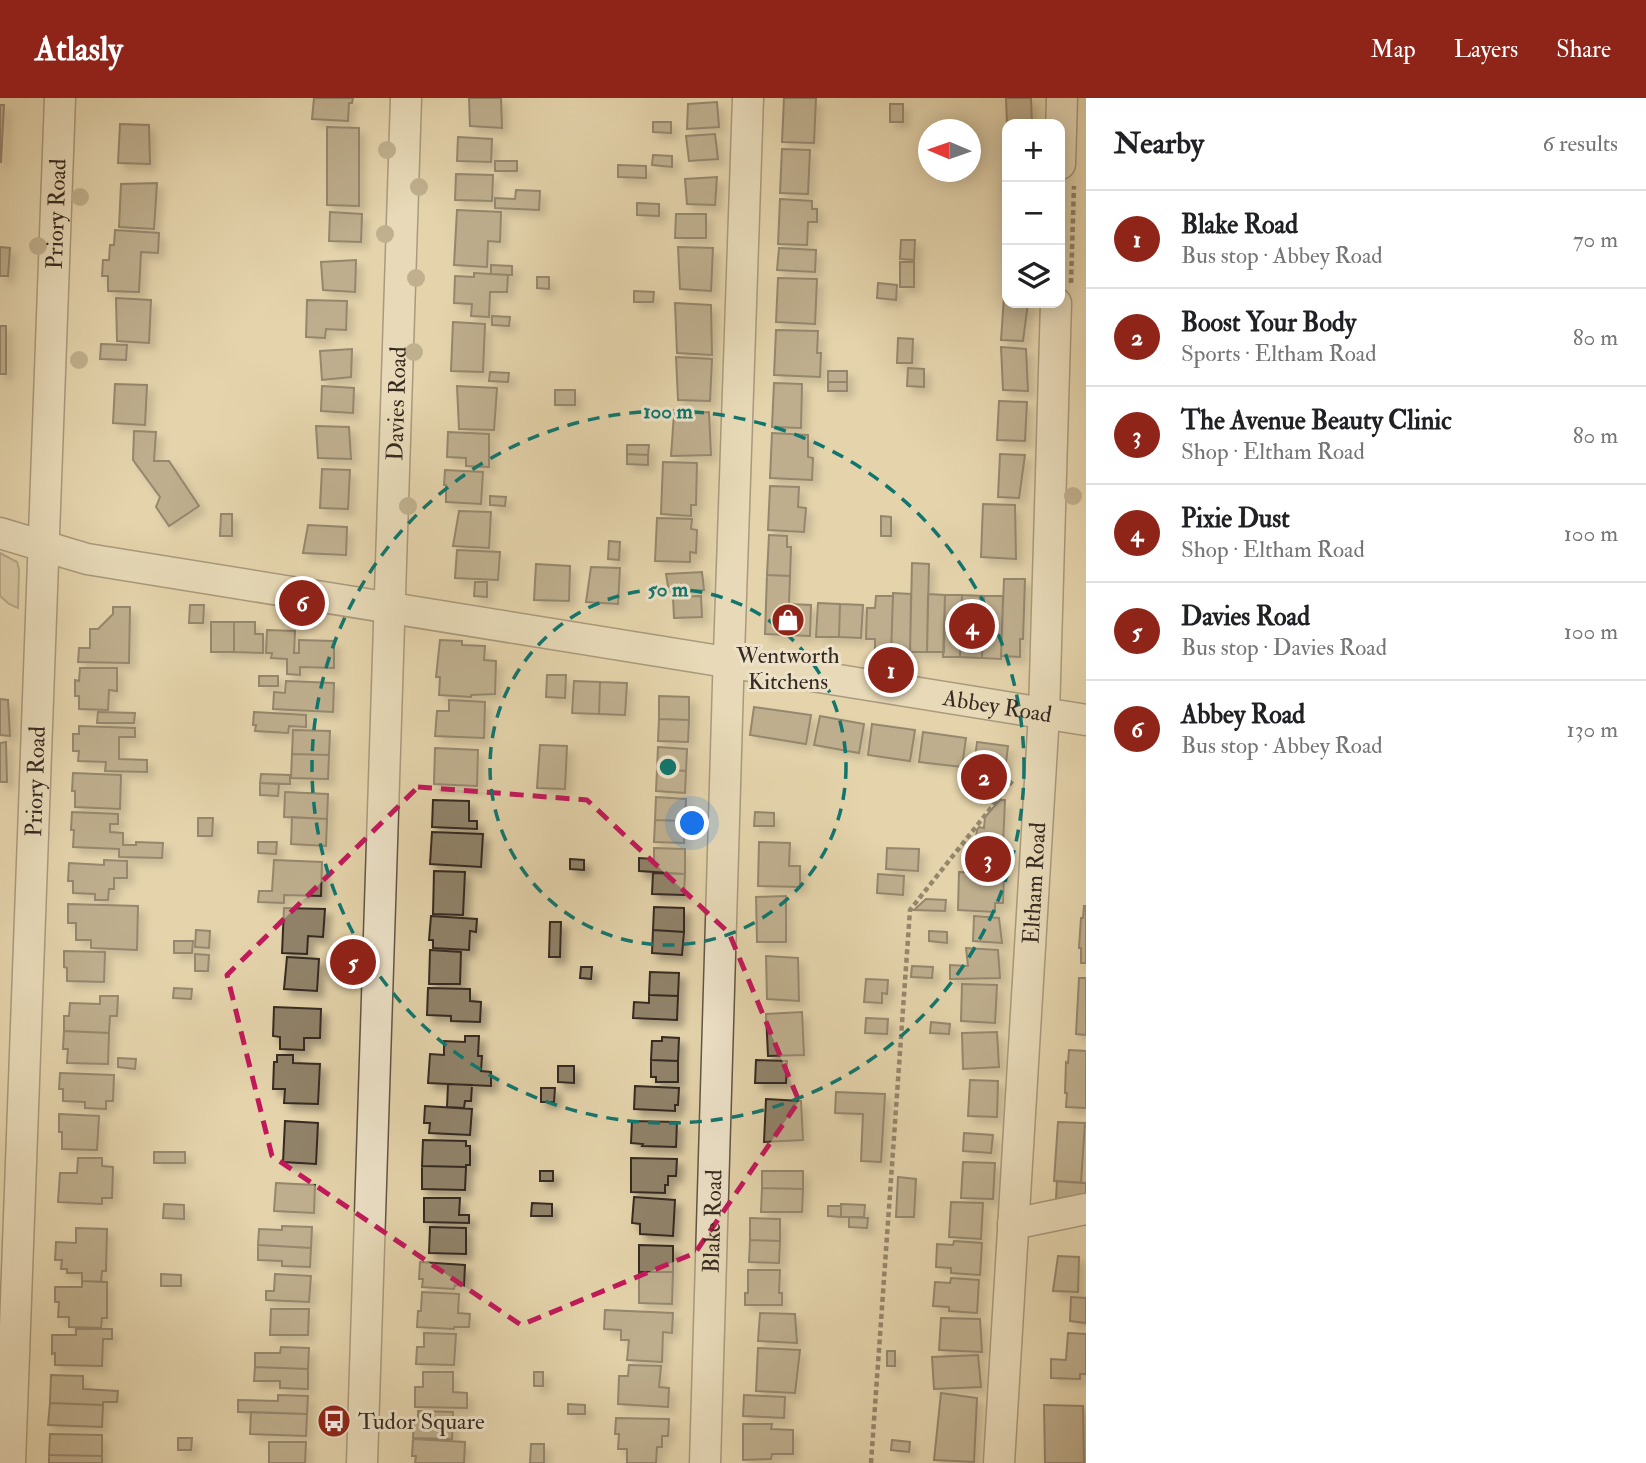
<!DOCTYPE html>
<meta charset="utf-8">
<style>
:root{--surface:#fff;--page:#f2f2f2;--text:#202124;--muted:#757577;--line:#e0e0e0;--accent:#8f2418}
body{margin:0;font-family:"IM FELL Double Pica",serif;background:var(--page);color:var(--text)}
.controls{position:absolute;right:21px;top:21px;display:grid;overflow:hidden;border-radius:14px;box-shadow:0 4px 18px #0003}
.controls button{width:63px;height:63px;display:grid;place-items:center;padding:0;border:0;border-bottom:2px solid var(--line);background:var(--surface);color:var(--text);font:35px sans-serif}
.compass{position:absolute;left:918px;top:21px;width:63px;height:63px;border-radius:50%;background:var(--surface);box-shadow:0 4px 18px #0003;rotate:272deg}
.you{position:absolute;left:693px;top:726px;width:24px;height:24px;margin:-18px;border:5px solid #fff;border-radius:50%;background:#1a73e8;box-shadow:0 0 0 10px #1a73e833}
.badge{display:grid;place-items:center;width:46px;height:46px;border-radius:50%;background:var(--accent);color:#fff;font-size:23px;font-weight:700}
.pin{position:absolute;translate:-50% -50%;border:4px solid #fff;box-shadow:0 2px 7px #0006}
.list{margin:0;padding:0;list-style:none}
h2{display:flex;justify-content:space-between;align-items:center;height:91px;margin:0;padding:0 28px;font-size:30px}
h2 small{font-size:23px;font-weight:400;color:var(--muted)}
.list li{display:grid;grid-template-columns:46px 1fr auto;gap:21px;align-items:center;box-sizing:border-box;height:98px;padding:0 28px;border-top:2px solid var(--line)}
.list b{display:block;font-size:26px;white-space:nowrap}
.list p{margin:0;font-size:23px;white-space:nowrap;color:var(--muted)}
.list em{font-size:23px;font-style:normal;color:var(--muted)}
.icon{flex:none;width:38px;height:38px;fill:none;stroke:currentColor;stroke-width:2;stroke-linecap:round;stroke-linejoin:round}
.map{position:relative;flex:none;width:1086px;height:1365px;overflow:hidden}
header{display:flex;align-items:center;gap:42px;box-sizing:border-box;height:98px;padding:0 35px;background:var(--accent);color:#fff}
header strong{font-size:33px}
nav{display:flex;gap:38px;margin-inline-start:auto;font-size:24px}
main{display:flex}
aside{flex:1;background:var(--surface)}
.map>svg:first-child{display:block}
.green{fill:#c6b694;stroke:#7e705b;stroke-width:2}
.building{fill:#908269;stroke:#362a22;stroke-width:2;filter:url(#shadow)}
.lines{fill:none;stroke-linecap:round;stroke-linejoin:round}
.minor-casing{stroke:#625444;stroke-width:33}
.path{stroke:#362a22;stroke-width:4.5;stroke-dasharray:5 3.5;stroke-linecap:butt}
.minor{stroke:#ede2c8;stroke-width:30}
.tree{fill:#94856c}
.marked{fill:none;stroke:#c2185b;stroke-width:5;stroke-dasharray:14 9;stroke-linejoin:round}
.ring{fill:none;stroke:#0f766e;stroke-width:3.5;stroke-dasharray:12 9}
.labels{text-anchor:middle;stroke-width:6;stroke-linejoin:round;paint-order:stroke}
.street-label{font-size:23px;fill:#362a22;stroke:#ede2c8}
.poi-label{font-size:23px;fill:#362a22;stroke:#ede2c8}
.centre{fill:#0f766e;stroke:#ede2c8;stroke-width:3.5}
.ring-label{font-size:21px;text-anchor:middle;font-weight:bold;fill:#0f766e;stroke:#ede2c8;stroke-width:6;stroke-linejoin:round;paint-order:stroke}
</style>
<header>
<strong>Atlasly</strong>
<nav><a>Map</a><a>Layers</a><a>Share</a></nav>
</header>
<main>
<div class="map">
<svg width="1086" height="1365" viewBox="0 0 1086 1365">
<defs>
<filter id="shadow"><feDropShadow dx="6" dy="6" stdDeviation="3.5" flood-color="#0004"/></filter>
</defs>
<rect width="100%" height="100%" fill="#e4d3ab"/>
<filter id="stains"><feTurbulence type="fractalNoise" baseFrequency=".00286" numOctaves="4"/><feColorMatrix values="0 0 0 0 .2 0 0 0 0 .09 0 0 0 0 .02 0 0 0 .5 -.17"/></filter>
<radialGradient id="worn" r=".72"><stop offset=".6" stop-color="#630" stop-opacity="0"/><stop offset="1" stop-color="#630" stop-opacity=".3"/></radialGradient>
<path class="green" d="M0 455 17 464 19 471 18 510 9 506 0 498Z"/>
<path class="building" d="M314 0H353L352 5H349L348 23 312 21Z
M469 0H501L502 30 470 28Z
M784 0H816L814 45 782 44Z
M1006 0H1031L1032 26 1007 27Z
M717 4 719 29 687 31 688 6Z
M890 6H903V24H890Z
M0 7H4L1 64H0Z
M653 24H671V35L653 34Z
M120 26 149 27 150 66 118 65Z
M327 29 359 30V108L327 107Z
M715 36 718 61 689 63 686 38Z
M458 39 492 41 491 64 457 63Z
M782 51 810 52 808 96 780 95Z
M653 57 672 58V69L652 67Z
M495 63H517V73H495Z
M618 67 646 68V80L618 79Z
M456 76 493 77 492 103 455 102Z
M717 79 715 107 687 106 685 81Z
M157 85 154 131 119 129 121 86Z
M516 92 540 93 539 112 495 110V100L515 101Z
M1005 96H1007V139H1003Z
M780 101 812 103V111H817V124H808L807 147 778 146Z
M637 105 659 106V118L637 117Z
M457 112 501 114 500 144 488 143 487 169 454 167Z
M330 114 362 116 361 144 329 143Z
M676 116H706V140H675Z
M115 132 159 135 158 155 141 154 139 194 108 193V178H102L103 162H109L110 147H114Z
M901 142H915L914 162 900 161Z
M0 149 10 150 8 178H0Z
M678 149 713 150 711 193 680 191Z
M779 150 816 152 815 174 777 172Z
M356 162 355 194 323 192 321 164Z
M900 164H914V189H900Z
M491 167 512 168V177L491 176Z
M474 175 508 177 507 194H490L489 219 471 218 472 206 454 205 455 178 474 179Z
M537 179H549V191L537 190Z
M778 180 817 181 815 226 776 224Z
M878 185 897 187 896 202 877 200Z
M634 193 654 194 653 204H634Z
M1004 199 1007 200V205H1028L1023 243 1001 242Z
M116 200 151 202 149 245 117 243Z
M307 202 347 203 346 232 326 231 325 240 306 239Z
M675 205 711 207 712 257 677 255Z
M492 218 510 219 509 228 492 227Z
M453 224 485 226 483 274 451 273Z
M0 228H6V276H0Z
M776 232 818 233 817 255H821L820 279 774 277Z
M898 240 913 241 912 265H897Z
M101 246 127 247 126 262 100 261Z
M1001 249 1026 251 1028 293 1003 292Z
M352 251 351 279 322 282 320 253Z
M676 259 712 261 710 303 678 302Z
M908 270 924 271V289L907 288Z
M828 273H847V284H828Z
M490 274 509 275 508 284 489 283Z
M828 284H847V293H828Z
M774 285 802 286 801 330 772 329Z
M115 286 147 287 145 327 113 325Z
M322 288 354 290 353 315 321 313Z
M457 288 497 290 494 332 459 331Z
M555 292H575V307H555Z
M999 303 1027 304 1025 343 997 342Z
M709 314 711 357 671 358 674 316Z
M316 328 349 329 351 361 318 360Z
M134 333 156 334 154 363H169L199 408 169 428 156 409 160 399 133 362Z
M448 334 489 336V369L466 368V360L447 359Z
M772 335 808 337V359L813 360 812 382 770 380Z
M627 347H649L648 357 627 356Z
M627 356 648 357V367L627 366Z
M1000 356 1025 357 1019 400 998 399Z
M663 364 697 365 696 407H691V418L661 416Z
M322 371 350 372 348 411 320 410Z
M445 372 483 374 481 406 446 404V387H444Z
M770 388 799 389 798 409 806 410 804 434 768 432Z
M490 398 506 399 505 408 490 407Z
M983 406 1015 407 1016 461 981 459Z
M459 413 491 414 489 450 453 448Z
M221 416H232V438H220Z
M881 418 891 419V438H881Z
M657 420 692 421 691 431 697 432 696 455 690 454V464L655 463Z
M308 427 347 429 346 457 303 455Z
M769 437 787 438V449H791L790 478 767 477Z
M609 443 620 444 619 462 608 461Z
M457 452 500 454 498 482 455 480Z
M912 465 929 466 927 554H910Z
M536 466 570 468 569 503 534 502Z
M591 469 620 470 618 506 586 504Z
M702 474 704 492 669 494 666 476Z
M767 477 790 478 789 506 811 507 810 538 765 536Z
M1004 481H1025L1023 541H1020V559L1001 558Z
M475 484H487V499L474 498Z
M893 495 911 496 910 557H891Z
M928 496 945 497 944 554H927Z
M945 497H962L960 559H943Z
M962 497 984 498 982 560 960 559Z
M701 498 702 519 674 520 673 499Z
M876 498H893L891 557 875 556V541H866L867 510H875Z
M984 498H1003L1001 561 982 560Z
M818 505 840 506 839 539H816Z
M840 506 863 507 861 540 839 539Z
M190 507H204L203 525H189Z
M113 509H130L129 565 78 564 79 550H90V531H98L113 516Z
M211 524H234V554H211Z
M234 524H255V536H263V555L234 554Z
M267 532 295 533 294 555H299V542L334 543V570L300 569V577L287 576V561L271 560 272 555H266Z
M440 542 462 543V547L485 548 484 562 496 563 495 596 471 597V599L439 597 440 579H436Z
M80 570H117V593L109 592 108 612 79 611V598H75V582L79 583Z
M547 577H566L565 600 546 599Z
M259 578H278V588H259Z
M286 583 334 585 333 614 273 611 274 594 285 595Z
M574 583 600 584 599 616 572 615Z
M600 584 627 585 625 617 599 616Z
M659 598 689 599V622L659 621Z
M0 601 8 602 10 638 0 637Z
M449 602 485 604 484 640 435 638 437 613H449Z
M754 609 811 617 806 646 750 637Z
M98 614 135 615 134 625H97Z
M254 614 306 617V629L289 628 288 635 255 633 256 627H253Z
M820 618 864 626 859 655 814 647Z
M659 621 689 622 688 644 658 643Z
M872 626 915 632 910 663 868 657Z
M79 628 135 630V639H119V661L147 662V674L105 673 106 664 78 663 79 653H73V636H79Z
M293 632 330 633 329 657 292 656Z
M923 634 966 640 962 669 919 664Z
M6 644 7 684H0V645Z
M977 644 1008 648 1006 665 982 694 971 692Z
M540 647 567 648 565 691 537 690Z
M658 649 687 651 686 673 657 671Z
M435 650 478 652 477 688 434 686Z
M292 656 329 657 328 681 291 680Z
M657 671 686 673 685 695 656 693Z
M73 675 121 677 120 711 75 709V693H72Z
M261 676 290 677V686L260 685Z
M260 685 279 686 278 698 260 697Z
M285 694 328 696 327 721 284 719Z
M656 699 686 701 685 723 655 722Z
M433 702 469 703V723H477V731L432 729Z
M1000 702H1005L1003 747 975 746 977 732 979 729 984 730 985 719Z
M72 714 118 716V726H110V734L123 735V747H136V744L163 745 162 760 119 759V751L73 749 74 732H71Z
M755 714 774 715V728H754Z
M292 719 327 721 326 748 291 746Z
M198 720H213L212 738H198Z
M655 722 685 723 684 745 654 744Z
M432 734 483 736 481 769 430 766Z
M258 744H277L276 756 258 755Z
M759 744 790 745 789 768H800V789L758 788Z
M975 746 1003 747 1002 776 974 775Z
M654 750 685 751V776L639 773V760L654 761Z
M887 750 919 751 918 773 886 771Z
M570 761 584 762V772L570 771Z
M104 762 127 763V780H114V791H109L108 802H95V796L73 795V783H68L69 765 104 767Z
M274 762 322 764 321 798 284 797V805L258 804 259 793H272Z
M434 773 465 774 463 817 433 816Z
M959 774 1004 776 1003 805H995V814L958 812Z
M653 775 685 776 684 797 652 796Z
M878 776 904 778 903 797 877 795Z
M786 798V844H757L756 799Z
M926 801 946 802 945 813 914 812Z
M68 806 138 808 137 852 91 850V842H76V825H68Z
M1084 808H1086V865H1081V850H1079L1081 820H1083Z
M654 809 684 810V834L653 832Z
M284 810 325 811 323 839 308 838 307 856 282 855Z
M431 818 477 821 476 834 470 833 469 852 433 850V842H429Z
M974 818 999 820 1002 845 973 843Z
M550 824H561L560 859H549Z
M196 832 210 833 209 850 195 849Z
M653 832 684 834 682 857 652 855Z
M929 833 947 834V845L929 843Z
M174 843H193L192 855H174Z
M966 850 998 852 1000 880 950 881V867L968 868Z
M430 852 461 854 460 886H429Z
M64 853 105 854 104 884 67 883V870L64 869Z
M195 856 209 857 208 873H195Z
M766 858 798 860 799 903 767 901Z
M287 859 319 861 317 893 284 891Z
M912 868 933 869 932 880 911 879Z
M581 869H592L591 881 580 880Z
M650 874 679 875 678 898 649 897Z
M1079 880H1086V937L1076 936Z
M866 881 888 882 887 896 882 895V905L864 904Z
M962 886 997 887 995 925 961 923Z
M174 890 192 891 191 901 173 900Z
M428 890 470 891V903L481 904 480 924 451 923V918L427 917Z
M649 897 678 898 677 922 633 920 634 904 649 905Z
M100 898H118L117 918H110L109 935 64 933V918H69L70 905 100 906Z
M274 909 321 911 320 940H304V952L280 951V939L273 938Z
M802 914 804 957 768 958 766 916Z
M866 920 888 921 887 936 865 935Z
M931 924 950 926 949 936 930 935Z
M64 933 109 935 108 966 67 965 68 951H63Z
M997 934 999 969 963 971 962 935Z
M465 938H479L478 958H482L481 973 491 974V988L428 985 430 956 444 957V943L465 944Z
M662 939 679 940 678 963 651 962 652 943H662Z
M1069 952 1086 953V1010L1066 1009 1067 995H1065L1066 964 1068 965Z
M277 957H293V965L320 966 318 1006 284 1005 285 991H273L274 964H277Z
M118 960 136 961 135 971 118 969Z
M651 962 678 963V984H656V979H651Z
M756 962 787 963 786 985H755Z
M558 968H574V985L558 984Z
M60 975 114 977 113 1003H106V1011L85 1010V1004L63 1003V991H59Z
M970 982 998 983 997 1019 968 1018Z
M448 986 472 987 471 1003H465L464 1010 447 1009Z
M635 988 679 990 678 1007H675V1013L634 1011Z
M541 990H555L554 1004H541Z
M836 994 885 996 881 1064 861 1063 863 1016 835 1015Z
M766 1001 801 1003 803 1042 764 1044Z
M425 1008 472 1011 470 1037 429 1035 430 1025H424Z
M59 1016 99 1018 97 1052 62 1051V1034H59Z
M285 1023 318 1025 316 1066 283 1064Z
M632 1023 677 1024 676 1049 642 1048 643 1046 631 1045Z
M1058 1024 1085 1025 1081 1085 1054 1083Z
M964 1035 993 1037 991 1055 963 1053Z
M423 1042 466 1043V1048H470V1067H466V1069L422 1068Z
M154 1054H185V1065H154Z
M78 1060H102V1068L113 1069 112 1100H102V1106L58 1104 60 1075H77Z
M631 1060 677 1061 676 1078H668V1087H665V1095L631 1094Z
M963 1064 995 1065 993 1101 961 1100Z
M422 1068 466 1069 465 1092 422 1091Z
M540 1073H553V1083H540Z
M762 1073H803V1091L762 1090Z
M898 1079 916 1081 914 1119H896Z
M1057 1083 1086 1085V1096L1056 1101Z
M276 1085 315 1087 314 1115 274 1113Z
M762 1090 803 1091 802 1114H761Z
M634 1099 675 1102 673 1138 640 1136V1126L632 1125Z
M424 1100H460L459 1117H469V1125L424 1124Z
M951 1104 983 1105 981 1141 949 1139Z
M532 1105 552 1106V1118H531Z
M164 1106 184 1107V1121L163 1120Z
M841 1106 865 1107 864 1119H841Z
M828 1108H841V1119L828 1118Z
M849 1119 868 1120 867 1130 849 1129Z
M750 1120 780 1121V1143L750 1142Z
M282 1128 312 1129 311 1150 258 1147 259 1131 282 1132Z
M430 1129 466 1130V1156L429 1155Z
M76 1130 107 1131 106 1173H102L101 1184 82 1183V1175H67V1171H61L62 1162H55L56 1144 76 1145Z
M750 1142 780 1143 779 1165 749 1164Z
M954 1143 982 1145 980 1177 951 1175V1170L936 1169 937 1146 953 1147Z
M258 1147 311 1150 310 1169 282 1168V1163L258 1162Z
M639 1147 673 1148V1174H639Z
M1058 1158 1079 1159 1078 1194 1053 1193Z
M420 1164 465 1167 464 1188 455 1187 454 1191 422 1189 423 1181H419Z
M748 1172H780L779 1195H782V1207H745V1195H748Z
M639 1174H673L672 1206 639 1205Z
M161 1176 181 1177V1188H161Z
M275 1176 311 1178 309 1204 266 1202V1193H274Z
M951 1180 979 1182 977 1215 949 1213V1209L933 1208 935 1184 950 1185Z
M82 1183 107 1184V1220H102L101 1230 69 1229V1219H58L59 1204H55V1189H82Z
M422 1194 459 1196 458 1215 470 1216 469 1229H454V1231L417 1229 418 1213H421Z
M1071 1199 1086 1200V1225L1070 1223Z
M271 1211H309L308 1237H270Z
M605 1212 673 1215 672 1235 663 1234 662 1264 627 1262 629 1242H621V1232L604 1231Z
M760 1215 795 1216 797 1245 758 1243Z
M941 1220 980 1221 982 1254 939 1252Z
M76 1231H112V1241H103L102 1268 55 1267V1255L52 1256V1237H76Z
M424 1235 456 1236 454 1267 416 1266 417 1249H424Z
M1068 1235 1086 1236V1276H1080V1281L1051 1280V1261L1066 1262Z
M281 1249 309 1250 308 1271 255 1269V1255H280Z
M758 1250 800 1252 795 1295 756 1293Z
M887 1253H895V1268H887Z
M978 1257 981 1289 934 1291 932 1259Z
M629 1267 661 1268 659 1289 669 1290 668 1309 618 1306 619 1278H628Z
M255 1269 308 1271V1291L280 1290V1283H254Z
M423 1274H453V1294L467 1295V1310L415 1309V1289H423Z
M534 1274H543V1288H534Z
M51 1277 83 1278V1291L118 1293 117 1304H103V1307L50 1305Z
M941 1295 977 1300 974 1364 934 1362Z
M278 1297 308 1298 307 1316 238 1314V1302L278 1303Z
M744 1297 785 1299 784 1320 743 1318Z
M50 1305 103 1307 102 1329 48 1327Z
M568 1306 585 1307V1316H568Z
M1044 1307 1083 1308 1084 1365H1045Z
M418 1313 453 1314 452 1341 413 1340 414 1322H418Z
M251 1314 307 1316 306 1338 250 1336Z
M616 1320 669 1321 668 1338H662V1349H657L656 1365H627V1351H618L619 1336H615Z
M743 1326H772L771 1331 793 1332V1356H772L771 1361 743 1362Z
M50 1336 102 1337V1358L49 1357Z
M178 1340H192L191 1352H178Z
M413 1341 465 1344 464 1365H415L416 1358H412Z
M892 1342 910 1344 909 1354 891 1352Z
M269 1344H306L305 1365H269Z
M531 1346H544V1365H530Z
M49 1357 102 1358V1365H49Z"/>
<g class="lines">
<defs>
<g id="minor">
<path d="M1060 66 1062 0"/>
<path id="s1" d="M0 435 87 461 1086 622"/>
<path d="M1013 1126 1086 1111"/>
<path id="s2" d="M10 1365 60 0"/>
<path id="s3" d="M362 1365 406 0"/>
<path id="s4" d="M705 1365 728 586 748 0"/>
<path id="s5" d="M999 1365 1044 616 1056 205"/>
</g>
</defs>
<use href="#minor" class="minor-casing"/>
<path class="path" d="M1071 185 1074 88
M871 1365 910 812 1013 682"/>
<use href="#minor" class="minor"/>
</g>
<g class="tree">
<circle cx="387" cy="52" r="9"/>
<circle cx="419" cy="89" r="9"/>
<circle cx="80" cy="99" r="9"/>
<circle cx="385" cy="136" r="9"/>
<circle cx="38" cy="148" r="9"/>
<circle cx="416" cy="180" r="9"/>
<circle cx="414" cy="254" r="9"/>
<circle cx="79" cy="262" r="9"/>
<circle cx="1073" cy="398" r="9"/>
<circle cx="408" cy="408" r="9"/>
</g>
<path d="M0 0H1086V1365H0ZM418 689 587 702 729 835 799 1003 695 1155 521 1227 272 1058 227 877Z" fill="#e4d3ab" fill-opacity=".55" fill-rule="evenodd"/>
<path class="marked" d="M418 689 587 702 729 835 799 1003 695 1155 521 1227 272 1058 227 877Z"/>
<g class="ring">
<circle cx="668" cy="669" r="178"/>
<circle cx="668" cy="669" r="356"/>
</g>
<defs>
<symbol id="shop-disc" viewBox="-11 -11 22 22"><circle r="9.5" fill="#8f2418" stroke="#ede2c8"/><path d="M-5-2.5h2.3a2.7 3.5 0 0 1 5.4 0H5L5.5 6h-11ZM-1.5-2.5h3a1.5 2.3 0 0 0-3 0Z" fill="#fff"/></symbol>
<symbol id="bus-disc" viewBox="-11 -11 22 22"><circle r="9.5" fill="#8f2418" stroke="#ede2c8"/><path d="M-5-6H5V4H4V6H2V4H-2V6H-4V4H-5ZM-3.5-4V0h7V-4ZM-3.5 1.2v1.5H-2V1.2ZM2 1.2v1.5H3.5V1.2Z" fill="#fff"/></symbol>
</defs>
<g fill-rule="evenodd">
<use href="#shop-disc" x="769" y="503" width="38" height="38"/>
<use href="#bus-disc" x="315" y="1304" width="38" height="38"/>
</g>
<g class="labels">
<g class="street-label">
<text dy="8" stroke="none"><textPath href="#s2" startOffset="1250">Priory Road</textPath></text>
<text dy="8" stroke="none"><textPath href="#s3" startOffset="1060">Davies Road</textPath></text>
<text dy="8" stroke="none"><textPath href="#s1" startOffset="1013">Abbey Road</textPath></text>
<text dy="8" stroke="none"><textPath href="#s2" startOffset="682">Priory Road</textPath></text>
<text dy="8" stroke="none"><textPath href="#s5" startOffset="581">Eltham Road</textPath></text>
<text dy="8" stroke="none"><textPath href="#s4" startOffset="242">Blake Road</textPath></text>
</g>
<g class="poi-label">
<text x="788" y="565">Wentworth<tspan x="788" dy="26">Kitchens</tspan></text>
<text x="358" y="1331" text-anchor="start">Tudor Square</text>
</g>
</g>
<circle cx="668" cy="669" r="10" class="centre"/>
<g class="ring-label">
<text x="668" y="320">100 m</text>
<text x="668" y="498">50 m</text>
</g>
<rect width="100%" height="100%" filter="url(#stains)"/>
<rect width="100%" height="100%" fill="url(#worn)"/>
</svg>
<div class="controls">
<button>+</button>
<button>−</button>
<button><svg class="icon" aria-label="layers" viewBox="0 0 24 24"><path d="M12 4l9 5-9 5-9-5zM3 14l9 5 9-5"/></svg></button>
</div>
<svg class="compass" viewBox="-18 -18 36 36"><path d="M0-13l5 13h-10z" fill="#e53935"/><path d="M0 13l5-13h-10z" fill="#757577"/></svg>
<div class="you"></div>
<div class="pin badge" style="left:891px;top:572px">1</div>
<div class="pin badge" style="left:984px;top:679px">2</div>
<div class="pin badge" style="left:988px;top:761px">3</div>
<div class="pin badge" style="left:972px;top:528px">4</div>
<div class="pin badge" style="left:353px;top:864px">5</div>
<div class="pin badge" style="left:302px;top:505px">6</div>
</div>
<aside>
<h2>Nearby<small>6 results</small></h2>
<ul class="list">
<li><span class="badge">1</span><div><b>Blake Road</b><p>Bus stop · Abbey Road</p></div><em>70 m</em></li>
<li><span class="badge">2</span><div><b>Boost Your Body</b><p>Sports · Eltham Road</p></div><em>80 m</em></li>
<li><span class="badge">3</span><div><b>The Avenue Beauty Clinic</b><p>Shop · Eltham Road</p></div><em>80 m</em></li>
<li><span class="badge">4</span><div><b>Pixie Dust</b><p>Shop · Eltham Road</p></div><em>100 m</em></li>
<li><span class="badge">5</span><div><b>Davies Road</b><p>Bus stop · Davies Road</p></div><em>100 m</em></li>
<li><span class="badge">6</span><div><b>Abbey Road</b><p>Bus stop · Abbey Road</p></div><em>130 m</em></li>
</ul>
</aside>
</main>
